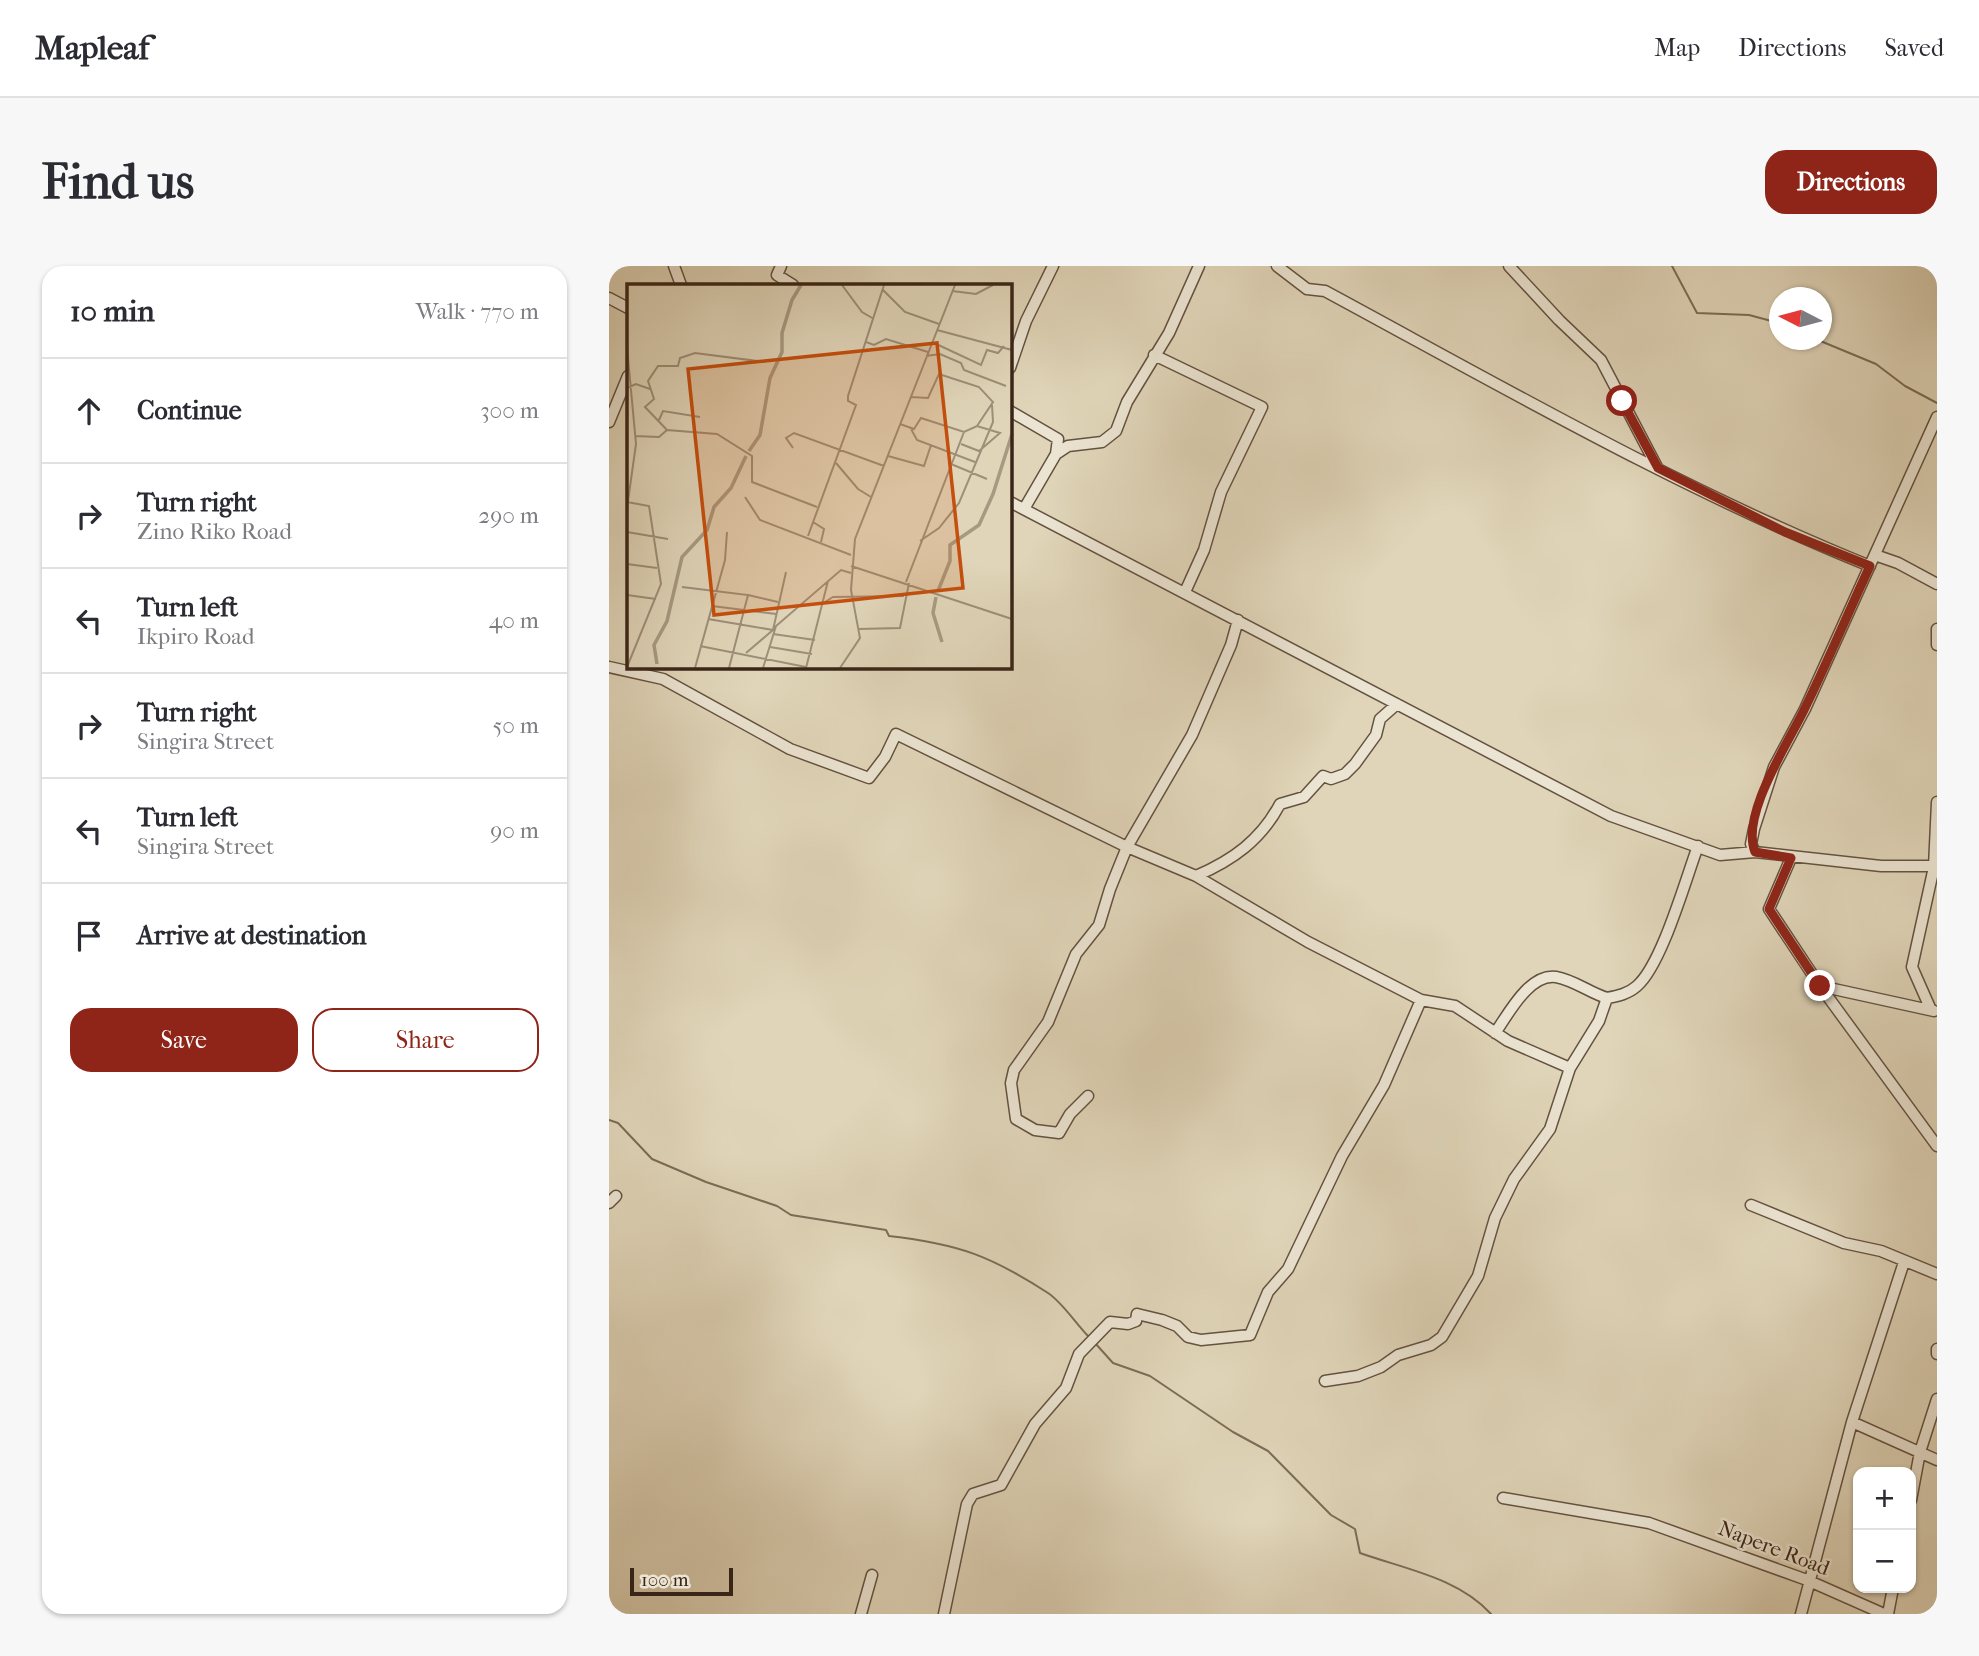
<!DOCTYPE html>
<meta charset="utf-8">
<style>
:root{--surface:#fff;--page:#f7f7f7;--text:#2b2b33;--muted:#7c7c81;--line:#e1e1e2;--accent:#8f2418}
body{margin:0;font-family:"IM FELL French Canon",serif;background:var(--page);color:var(--text)}
.controls{position:absolute;right:21px;bottom:21px;display:grid;overflow:hidden;border-radius:14px;box-shadow:0 2px 5px #0004}
.controls button{width:63px;height:63px;display:grid;place-items:center;padding:0;border:0;border-bottom:2px solid var(--line);background:var(--surface);color:var(--text);font:35px sans-serif}
.compass{position:absolute;left:1160px;top:21px;width:63px;height:63px;border-radius:50%;background:var(--surface);box-shadow:0 2px 5px #0004;rotate:276deg}
.scale{position:absolute;left:21px;bottom:18px;width:103px;box-sizing:border-box;padding-left:7px;border:4px solid #3a2618;border-top:0;font-size:19px;line-height:24px;white-space:nowrap;color:#3a2618;-webkit-text-stroke:5px #ebe4d2;paint-order:stroke}
.stop{position:absolute;width:21px;height:21px;margin:-16px;border:5px solid #8f2418;border-radius:50%;background:#fff}
.stop.end{background:#8f2418;border-color:#fff;box-shadow:0 2px 7px #0008}
.list{margin:0;padding:0;list-style:none}
h2{display:flex;justify-content:space-between;align-items:center;height:91px;margin:0;padding:0 28px;font-size:30px}
h2 small{font-size:23px;font-weight:400;color:var(--muted)}
.list li{display:grid;grid-template-columns:46px 1fr auto;gap:21px;align-items:center;box-sizing:border-box;height:105px;padding:0 28px;border-top:2px solid var(--line)}
.list b{display:block;font-size:26px;white-space:nowrap}
.list p{margin:0;font-size:23px;white-space:nowrap;color:var(--muted)}
.list em{font-size:23px;font-style:normal;color:var(--muted)}
.actions{display:flex;gap:14px;padding:21px 28px}
.actions a{flex:1;padding:16px 0;border:2px solid var(--accent);border-radius:21px;text-align:center;font-size:24px;color:var(--accent)}
.actions .main{background:var(--accent);color:#fff}
.icon{flex:none;width:38px;height:38px;fill:none;stroke:currentColor;stroke-width:2;stroke-linecap:round;stroke-linejoin:round}
.map{position:relative;flex:none;width:1328px;height:1348px;overflow:hidden;border-radius:21px}
header{display:flex;align-items:center;gap:42px;box-sizing:border-box;height:98px;padding:0 35px;background:var(--surface);border-bottom:2px solid var(--line)}
header strong{font-size:33px}
nav{display:flex;gap:38px;margin-inline-start:auto;font-size:24px}
.intro{display:flex;align-items:center;justify-content:space-between;box-sizing:border-box;height:168px;padding:0 42px}
h1{margin:0;font-size:49px}
.button{padding:18px 32px;border-radius:21px;background:var(--accent);color:#fff;font-size:24px;font-weight:700}
main{display:flex;gap:42px;padding:0 42px}
aside{flex:1;background:var(--surface);border-radius:21px;box-shadow:0 2px 5px #0004}
.map>svg:first-child{display:block}
.lines{fill:none;stroke-linecap:round;stroke-linejoin:round}
.stream{stroke:#7c6c58;stroke-width:2}
.minor-casing{stroke:#645240;stroke-width:13}
.minor{stroke:#ebe4d2;stroke-width:10}
.route{stroke:#8f2418;stroke-width:9}
.labels{text-anchor:middle;stroke-width:5;stroke-linejoin:round;paint-order:stroke}
.street-label{font-size:21px;fill:#3a2618;stroke:#ebe4d2}
.inset-river{fill:none;stroke:#a89a82;stroke-width:3.5}
.inset-road{fill:none;stroke:#9e8f79;stroke-width:2}
.view{fill:#c54f0e;fill-opacity:0.15;stroke:#c54f0e;stroke-width:3.5}
.inset-edge{fill:none;stroke:#3a2618;stroke-width:3.5}
</style>
<header>
<strong>Mapleaf</strong>
<nav><a>Map</a><a>Directions</a><a>Saved</a></nav>
</header>
<div class="intro"><h1>Find us</h1><a class="button">Directions</a></div>
<main>
<aside>
<h2>10 min<small>Walk · 770 m</small></h2>
<ul class="list">
<li><svg class="icon" aria-label="ahead" viewBox="0 0 24 24"><path d="M12 20V5M6 11l6-6 6 6"/></svg><div><b>Continue</b></div><em>300 m</em></li>
<li><svg class="icon" aria-label="right" viewBox="0 0 24 24"><path d="M7 20v-9h11M14 6l5 5-5 5"/></svg><div><b>Turn right</b><p>Zino Riko Road</p></div><em>290 m</em></li>
<li><svg class="icon" aria-label="left" viewBox="0 0 24 24"><path d="M17 20v-9H6M10 6l-5 5 5 5"/></svg><div><b>Turn left</b><p>Ikpiro Road</p></div><em>40 m</em></li>
<li><svg class="icon" aria-label="right" viewBox="0 0 24 24"><path d="M7 20v-9h11M14 6l5 5-5 5"/></svg><div><b>Turn right</b><p>Singira Street</p></div><em>50 m</em></li>
<li><svg class="icon" aria-label="left" viewBox="0 0 24 24"><path d="M17 20v-9H6M10 6l-5 5 5 5"/></svg><div><b>Turn left</b><p>Singira Street</p></div><em>90 m</em></li>
<li><svg class="icon" aria-label="arrive" viewBox="0 0 24 24"><path d="M6 21V4h12l-3 4 3 4H6"/></svg><div><b>Arrive at destination</b></div></li>
</ul>
<div class="actions"><a class="main">Save</a><a>Share</a></div>
</aside>
<div class="map">
<svg width="1328" height="1348" viewBox="0 0 1328 1348">
<rect width="100%" height="100%" fill="#e0d5b9"/>
<filter id="stains"><feTurbulence type="fractalNoise" baseFrequency=".00286" numOctaves="4"/><feColorMatrix values="0 0 0 0 .2 0 0 0 0 .09 0 0 0 0 .02 0 0 0 .5 -.17"/></filter>
<radialGradient id="worn" r=".72"><stop offset=".6" stop-color="#630" stop-opacity="0"/><stop offset="1" stop-color="#630" stop-opacity=".3"/></radialGradient>
<g class="lines">
<path class="stream" d="M1063 0 1088 47 1140 49 1170 57
M1209 74 1267 98 1296 120 1328 137
M0 854 9 857 43 893 97 916 168 940 182 949 277 964 280 970C350 978 382 990 439 1027 454 1037 467 1058 480 1071
M486 1077 504 1097 541 1110 624 1166 659 1185 722 1249 746 1263 751 1287C796 1303 850 1312 882 1348"/>
<defs>
<path id="minor" d="M65 0 72 19
M172 0 168 9 184 19
M668 0 698 23 716 25C894 121 1072 224 1261 300
M900 0 950 54 992 94 1048 201
M0 32 19 42
M545 89 653 141 612 226 595 284 576 326
M401 102 417 55 444 0
M401 145 449 173 447 188 415 243
M0 156 19 110
M447 188 459 180 493 176 507 165 518 136 560 67 590 0
M401 236 1002 550 1111 589 1146 586 1272 600H1328
M1266 289 1289 297 1328 318
M1328 363V379
M0 401 54 413 181 483 260 512 276 491 287 468 518 581 587 610 699 676 812 734 846 740 899 775 961 802
M1146 586 1142 578 1145 563 1165 501 1196 443 1328 151
M1182 592 1160 643 1211 720 1328 880
M587 610C624 594 652 574 671 538L695 531 714 510 722 513 736 508 746 498 767 469 771 453 788 438
M1211 720 1325 745
M1322 744 1303 701 1325 601 1328 536
M886 767C899 749 920 707 947 711 965 714 981 727 998 732
M479 830 461 848 450 867 426 864 407 853 402 817 405 804 439 756 467 688 490 659 501 623 518 581 583 469 622 379 629 354
M0 937 7 930
M1142 939 1235 977 1272 985 1328 1008
M1328 1083V1088
M716 1115 749 1110 772 1101 789 1089 822 1079 833 1071 869 1010 886 952 905 913 941 863 961 802 990 755 998 732C1009 730 1019 728 1028 720 1053 698 1076 615 1089 580
M1243 1156 1295 996
M894 1232 1040 1257 1198 1314 1275 1348
M1302 1234 1311 1186 1328 1133
M252 1348 263 1309
M335 1348 358 1238 364 1228 392 1219 426 1158 457 1122 470 1088 501 1056 519 1058 527 1055 528 1048 553 1054 568 1060 579 1071 592 1074 641 1069 659 1026 679 1003 733 890 775 819 812 734
M1192 1348 1243 1156 1328 1194
M1279 1348 1284 1322"/>
</defs>
<use href="#minor" class="minor-casing"/>
<use href="#minor" class="minor"/>
</g>
<g class="lines">
<path class="route" d="M1013 135 1049 202 1176 266 1261 300C1239 347 1219 395 1196 442 1180 476 1131 549 1146 586L1182 592 1160 643 1211 720"/>
</g>
<g class="labels">
<g class="street-label">
<text transform="translate(1165 1282) rotate(21)" y="7">Napere Road</text>
</g>
</g>
<g transform="translate(18 18)">
<rect width="385" height="385" fill="#e0d5b9"/>
<path class="inset-river" d="M122 167 133 151 143 94 155 68V49L165 16 174 1M311 307 323 277V261L352 241 366 210 385 150M309 313 306 329 315 358M30 380 27 361 40 337 55 273 80 246 87 223 104 204 119 172"/>
<path class="inset-road" d="M215 1 235 28 247 35M256 6 278 28 312 40M325 7 349 10 366 1M310 46 385 66M239 58 247 61 259 55 301 68M305 58 354 81 360 66 371 69 377 62M0 63 9 160 0 224M299 72 313 70 334 79 337 86 379 102M138 78 68 69 53 74 51 82H31L21 97 27 115 18 123 40 146 90 150 125 172V198L190 223M0 104 9 100 23 105M284 113 301 114 312 90 352 103 366 118 350 142M32 136 36 127 73 133M273 140 287 145 294 134 337 148 350 142 373 149 352 167 334 160M284 145 290 156 348 178M8 152 32 153 40 146M166 164 159 154 167 149 257 182M261 172 297 182 304 161M209 179 231 205 244 213M324 180 360 195M118 213 133 236 224 271M0 218 22 222 34 300 0 383M186 238 197 245 194 258M0 248 41 255M181 252 229 121 221 117V112L257 1M293 257 312 244 332 219 366 138 365 121M0 280 30 284M224 282 385 335M279 298 337 148M55 303 121 311 102 384M0 311 29 315M121 311 151 318M198 318 206 313 277 312M85 322 149 330M81 335 146 346M232 345 273 344 282 299M146 350 188 356M73 362 179 383M143 363 185 370M119 369 146 346 159 288M68 384 98 276 100 248M136 384 149 342 214 286 224 289M179 384 201 297M213 384 233 354 224 306 228 255 328 1"/>
<path class="view" d="M310 59 336 304 87 331 61 85Z"/>
<rect width="385" height="385" class="inset-edge"/>
</g>
<rect width="100%" height="100%" filter="url(#stains)"/>
<rect width="100%" height="100%" fill="url(#worn)"/>
</svg>
<div class="controls">
<button>+</button>
<button>−</button>
</div>
<svg class="compass" viewBox="-18 -18 36 36"><path d="M0-13l5 13h-10z" fill="#e53935"/><path d="M0 13l5-13h-10z" fill="#7c7c81"/></svg>
<div class="scale">100 m</div>
<div class="stop" style="left:1013px;top:135px"></div>
<div class="stop end" style="left:1211px;top:720px"></div>
</div>
</main>
